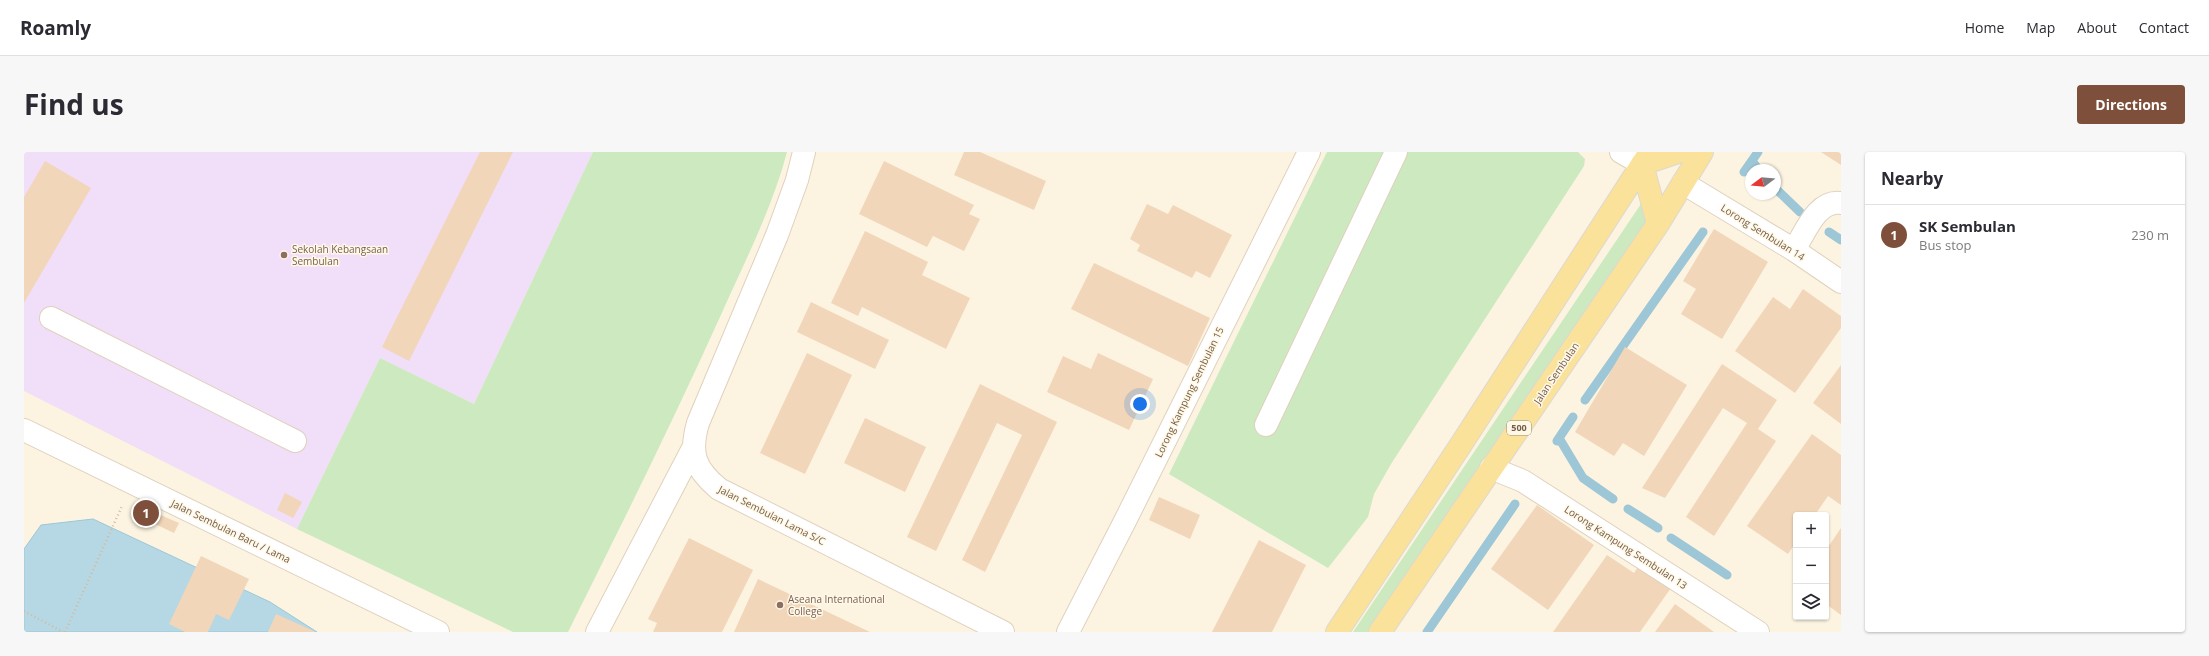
<!DOCTYPE html>
<meta charset="utf-8">
<style>
:root{--surface:#fff;--page:#f7f7f7;--text:#2b2b33;--muted:#7c7c81;--line:#e1e1e2;--accent:#7e503c}
body{margin:0;font-family:"Open Sans",sans-serif;background:var(--page);color:var(--text)}
.controls{position:absolute;right:12px;bottom:12px;display:grid;overflow:hidden;border-radius:4px;box-shadow:0 1px 3px #0004}
.controls button{width:36px;height:36px;display:grid;place-items:center;padding:0;border:0;border-bottom:1px solid var(--line);background:var(--surface);color:var(--text);font:20px sans-serif}
.compass{position:absolute;left:1721px;top:12px;width:36px;height:36px;border-radius:50%;background:var(--surface);box-shadow:0 1px 3px #0004;rotate:254deg}
.you{position:absolute;left:1116px;top:252px;width:14px;height:14px;margin:-10px;border:3px solid #fff;border-radius:50%;background:#1a73e8;box-shadow:0 0 0 6px #1a73e833}
.badge{display:grid;place-items:center;width:26px;height:26px;border-radius:50%;background:var(--accent);color:#fff;font-size:13px;font-weight:700}
.pin{position:absolute;translate:-50% -50%;border:2px solid #fff;box-shadow:0 1px 4px #0006}
.list{margin:0;padding:0;list-style:none}
h2{display:flex;justify-content:space-between;align-items:center;height:52px;margin:0;padding:0 16px;font-size:17px}
h2 small{font-size:13px;font-weight:400;color:var(--muted)}
.list li{display:grid;grid-template-columns:26px 1fr auto;gap:12px;align-items:center;box-sizing:border-box;height:60px;padding:0 16px;border-top:1px solid var(--line)}
.list b{display:block;font-size:15px;white-space:nowrap}
.list p{margin:0;font-size:13px;white-space:nowrap;color:var(--muted)}
.list em{font-size:13px;font-style:normal;color:var(--muted)}
.icon{flex:none;width:22px;height:22px;fill:none;stroke:currentColor;stroke-width:2;stroke-linecap:round;stroke-linejoin:round}
.map{position:relative;flex:none;width:1817px;height:480px;overflow:hidden;border-radius:4px}
header{display:flex;align-items:center;gap:24px;box-sizing:border-box;height:56px;padding:0 20px;background:var(--surface);border-bottom:1px solid var(--line)}
header strong{font-size:19px}
nav{display:flex;gap:22px;margin-inline-start:auto;font-size:14px}
.intro{display:flex;align-items:center;justify-content:space-between;box-sizing:border-box;height:96px;padding:0 24px}
h1{margin:0;font-size:28px}
.button{padding:10px 18px;border-radius:4px;background:var(--accent);color:#fff;font-size:14px;font-weight:700}
main{display:flex;gap:24px;padding:0 24px}
aside{flex:1;background:var(--surface);border-radius:4px;box-shadow:0 1px 3px #0004}
.map>svg:first-child{display:block}
.education{fill:#f1def8}
.green{fill:#cce9c0}
.water{fill:#b6d8e4;stroke:#9dc6d6}
.lines{fill:none;stroke-linecap:round;stroke-linejoin:round}
.stream{stroke:#9dc6d6;stroke-width:9}
.building{fill:#f1d6b9}
.minor-casing{stroke:#dfd1bd;stroke-width:24}
.major-casing{stroke:#ddd8d3;stroke-width:24}
.path{stroke:#d5b99d;stroke-width:2.5;stroke-dasharray:1 3;stroke-linecap:butt}
.minor{stroke:#fff;stroke-width:22}
.major{stroke:#fae29a;stroke-width:22}
.education-dot{fill:#8d6e63;stroke:#fff8e7;stroke-width:1.5}
.labels{text-anchor:middle;stroke-width:3;stroke-linejoin:round;paint-order:stroke}
.shield{fill:#fff8e7;stroke:#9c8b78;stroke-width:1}
.shield-label{font-size:9px;font-weight:bold;fill:#725c49}
.street-label{font-size:10px;fill:#725c49;stroke:#fff8e7}
.education-label{font-size:10px;fill:#785e54;stroke:#fff8e7;text-anchor:start}
</style>
<header>
<strong>Roamly</strong>
<nav><a>Home</a><a>Map</a><a>About</a><a>Contact</a></nav>
</header>
<div class="intro"><h1>Find us</h1><a class="button">Directions</a></div>
<main>
<div class="map">
<svg width="1817" height="480" viewBox="0 0 1817 480">
<rect width="100%" height="100%" fill="#fcf4e1"/>
<path class="education" d="M0 0H569L450 252 356 206 273 377 0 239Z"/>
<path class="green" d="M569 0H763C748 57 720 111 696 165 648 271 596 376 544 480H489L273 377 356 206 450 252Z
M1303 0H1554L1561 7 1560 14 1367 312 1350 342 1344 365 1304 416 1145 322Z
M1625 40 1633 64 1349 480H1329Z"/>
<path class="water" d="M69 367 246 450 293 480H0V397L17 373Z"/>
<g class="lines">
<path class="stream" d="M1728 9 1735 18
M1720 20 1734 0
M1751 36 1776 60
M1805 80 1817 88
M1561 248 1679 80
M1535 286 1559 326 1589 347
M1533 289 1549 265
M1604 357 1634 376
M1647 386 1703 423
M1403 480 1491 352"/>
</g>
<path class="building" d="M456 0H489L385 209 358 195Z
M940 0H956L1022 29 1010 58 930 23Z
M1797 0H1817V13Z
M21 9 67 36 0 151V45Z
M860 9 950 53 945 62 956 67 940 99 909 84 903 95 835 62Z
M1123 52 1144 62 1149 53 1208 83 1186 126 1172 119 1168 126 1113 99 1116 93 1106 87Z
M1690 77 1744 110 1698 187 1657 162 1672 137 1659 129Z
M841 79 904 110 898 123 946 146 922 197 838 155 834 164 807 151Z
M1070 111 1186 166 1164 214 1047 157Z
M1779 137 1817 164V176L1771 241 1711 199 1749 145 1766 157Z
M787 150 865 188 851 217 773 180Z
M1601 195 1663 233 1620 304 1599 291 1590 304 1551 280Z
M783 201 828 223 781 322 736 301Z
M1074 201 1129 227 1105 278 1023 240 1039 204 1067 217Z
M1698 212 1753 248 1734 277 1752 289 1690 384 1662 365 1723 271 1699 256 1641 346 1618 336Z
M1817 213V272L1789 251Z
M956 232 1033 270 961 420 938 408 998 283 973 271 912 399 883 385Z
M841 266 902 295 881 340 820 311Z
M1788 282 1817 303V353L1804 344 1791 363H1772V390L1764 402 1723 374Z
M261 341 278 350 269 366 253 358Z
M1135 345 1176 363 1166 387 1125 368Z
M1513 353 1570 393 1524 458 1467 417Z
M116 354 155 371 150 381 112 363Z
M1817 376V463L1802 452V398Z
M665 386 729 418 698 480H629L633 471 624 467Z
M1235 388 1282 413 1248 480H1188Z
M1583 403 1610 421 1617 410 1649 433 1616 480H1529Z
M177 404 225 427 205 468 192 462 184 480H161L145 472Z
M734 427 846 480H710Z
M1651 452 1690 480H1631Z
M252 462 292 480H244Z"/>
<g class="lines">
<defs>
<path id="minor" d="M780 0 773 28 753 83 674 271C665 302 671 317 695 337L979 480
M1597 0 1618 12
M1659 31 1770 98 1817 130
M1770 98C1781 81 1793 47 1817 51
M27 166 271 289
M1242 273 1372 0
M0 278 414 480
M1467 316 1499 329 1734 480
M573 480 668 298
M1044 480 1101 369 1285 0"/>
<path id="major" d="M1618 12 1634 72
M1618 12 1654 0
M1313 480 1438 291 1626 0
M1356 480 1634 72 1678 0"/>
</defs>
<use href="#minor" class="minor-casing"/>
<use href="#major" class="major-casing"/>
<path class="path" d="M0 459 39 480
M41 480 98 354"/>
<use href="#minor" class="minor"/>
<use href="#major" class="major"/>
</g>
<g class="education-dot">
<circle cx="260" cy="103" r="4"/>
<circle cx="756" cy="453" r="4"/>
</g>
<g class="labels">
<rect class="shield" x="1483" y="269" width="24" height="14" rx="3"/>
<g class="shield-label">
<text x="1495" y="279">500</text>
</g>
<g class="street-label">
<text transform="translate(1739 80) rotate(32)" y="4">Lorong Sembulan 14</text>
<text transform="translate(1532 221) rotate(-56)" y="4">Jalan Sembulan</text>
<text transform="translate(1165 240) rotate(-64)" y="4">Lorong Kampung Sembulan 15</text>
<text transform="translate(748 363) rotate(27)" y="4">Jalan Sembulan Lama S/C</text>
<text transform="translate(207 379) rotate(26)" y="4">Jalan Sembulan Baru / Lama</text>
<text transform="translate(1602 395) rotate(33)" y="4">Lorong Kampung Sembulan 13</text>
</g>
<g class="education-label">
<text x="268" y="101">Sekolah Kebangsaan<tspan x="268" dy="12">Sembulan</tspan></text>
<text x="764" y="451">Aseana International<tspan x="764" dy="12">College</tspan></text>
</g>
</g>
</svg>
<div class="controls">
<button>+</button>
<button>−</button>
<button><svg class="icon" aria-label="layers" viewBox="0 0 24 24"><path d="M12 4l9 5-9 5-9-5zM3 14l9 5 9-5"/></svg></button>
</div>
<svg class="compass" viewBox="-18 -18 36 36"><path d="M0-13l5 13h-10z" fill="#e53935"/><path d="M0 13l5-13h-10z" fill="#7c7c81"/></svg>
<div class="you"></div>
<div class="pin badge" style="left:122px;top:361px">1</div>
</div>
<aside>
<h2>Nearby<small></small></h2>
<ul class="list">
<li><span class="badge">1</span><div><b>SK Sembulan</b><p>Bus stop</p></div><em>230 m</em></li>
</ul>
</aside>
</main>
